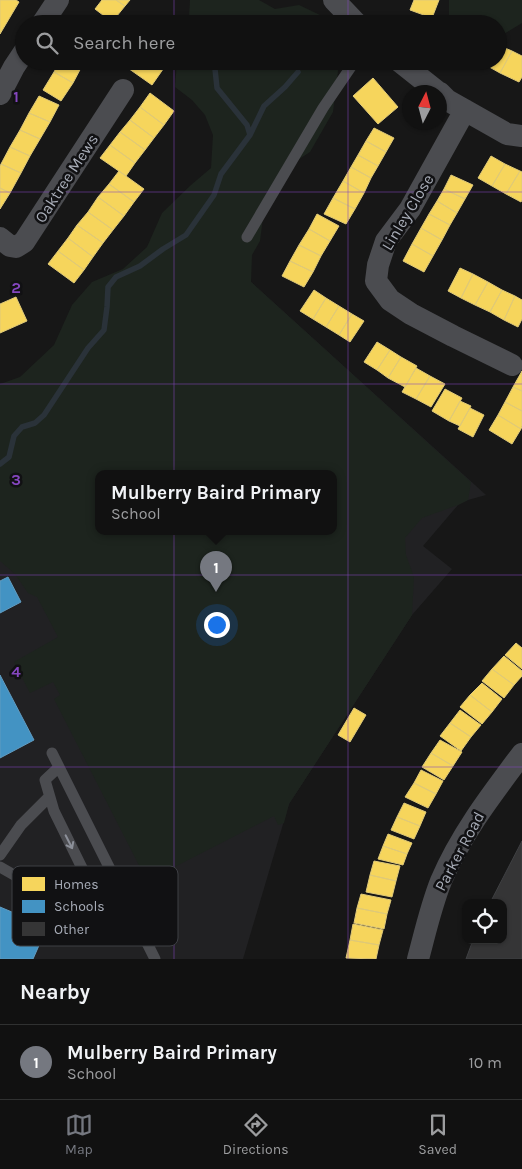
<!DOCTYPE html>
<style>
:root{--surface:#111;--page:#1a1a1a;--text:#f1f3f6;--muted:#9c9d9f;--line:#303131;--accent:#757880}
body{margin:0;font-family:Karla,sans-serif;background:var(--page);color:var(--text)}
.controls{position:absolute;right:15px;bottom:15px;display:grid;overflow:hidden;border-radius:10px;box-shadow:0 1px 4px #0004}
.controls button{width:45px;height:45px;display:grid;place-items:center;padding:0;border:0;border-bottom:1px solid var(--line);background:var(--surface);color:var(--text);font:25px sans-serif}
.compass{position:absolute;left:402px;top:85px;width:45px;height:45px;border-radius:50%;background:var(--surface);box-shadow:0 1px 4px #0004;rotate:6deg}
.you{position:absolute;left:216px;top:624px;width:18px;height:18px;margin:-12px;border:4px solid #fff;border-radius:50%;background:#1a73e8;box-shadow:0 0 0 8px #1a73e833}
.badge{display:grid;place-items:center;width:32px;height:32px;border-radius:50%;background:var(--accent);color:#fff;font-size:16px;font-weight:700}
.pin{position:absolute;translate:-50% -41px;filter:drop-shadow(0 1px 2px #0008)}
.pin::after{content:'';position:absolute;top:26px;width:18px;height:15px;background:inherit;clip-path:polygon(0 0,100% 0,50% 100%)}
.popup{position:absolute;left:95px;top:470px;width:242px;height:65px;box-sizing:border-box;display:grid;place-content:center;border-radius:10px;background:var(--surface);filter:drop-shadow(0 1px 4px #0005);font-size:16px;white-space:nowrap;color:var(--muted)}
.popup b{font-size:19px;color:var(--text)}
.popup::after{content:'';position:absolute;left:50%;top:100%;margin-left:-10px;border:10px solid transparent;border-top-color:var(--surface)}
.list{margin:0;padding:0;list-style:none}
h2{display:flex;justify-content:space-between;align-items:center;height:65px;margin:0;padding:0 20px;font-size:21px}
h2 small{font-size:16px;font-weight:400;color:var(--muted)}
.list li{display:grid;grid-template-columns:32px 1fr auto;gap:15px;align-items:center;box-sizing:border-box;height:75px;padding:0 20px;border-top:1px solid var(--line)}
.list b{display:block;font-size:19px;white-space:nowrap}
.list p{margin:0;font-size:16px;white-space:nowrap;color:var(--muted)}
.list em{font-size:16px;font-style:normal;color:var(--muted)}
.icon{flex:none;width:28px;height:28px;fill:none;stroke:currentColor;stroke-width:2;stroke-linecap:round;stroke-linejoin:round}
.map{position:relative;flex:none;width:522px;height:959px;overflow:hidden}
.search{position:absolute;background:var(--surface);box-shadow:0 1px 4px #0004;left:15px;right:15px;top:15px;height:55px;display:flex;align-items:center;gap:12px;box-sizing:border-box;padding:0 18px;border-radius:28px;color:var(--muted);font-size:19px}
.sheet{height:140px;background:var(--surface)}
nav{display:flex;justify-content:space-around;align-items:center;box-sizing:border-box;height:70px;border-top:1px solid var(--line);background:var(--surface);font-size:14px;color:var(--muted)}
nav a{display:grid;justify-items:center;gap:2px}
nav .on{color:var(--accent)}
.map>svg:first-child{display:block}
.built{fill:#212123;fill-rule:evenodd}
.green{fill:#1d241e;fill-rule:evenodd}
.homes{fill:#f6d55c;stroke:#dfc978}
.schools{fill:#4393c3;stroke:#619bc0}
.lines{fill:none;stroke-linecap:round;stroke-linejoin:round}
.stream{stroke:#2a3239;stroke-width:5.5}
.building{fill:#353536;stroke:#3f4043}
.lane{stroke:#4b4c50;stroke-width:11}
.street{stroke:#4b4c50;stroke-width:22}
.oneway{stroke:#8c9099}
.grid{fill:none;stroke:#8446be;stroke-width:1;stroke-opacity:0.55}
.labels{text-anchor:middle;stroke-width:5;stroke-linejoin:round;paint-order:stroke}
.street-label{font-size:16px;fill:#a8adb8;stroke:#111113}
.key{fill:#111113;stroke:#3e4045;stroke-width:1}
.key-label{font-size:14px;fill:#a8adb8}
.grid-label{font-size:16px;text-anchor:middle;font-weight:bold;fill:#8446be;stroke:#111113;stroke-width:5;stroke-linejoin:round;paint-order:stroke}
</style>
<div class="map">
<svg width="522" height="959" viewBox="0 0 522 959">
<rect width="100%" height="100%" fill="#171717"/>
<path class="built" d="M251 282 486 495 468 500 458 505 423 546 452 569 412 615 289 804 243 959H0V474ZM99 473H334V531H99Z"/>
<path class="green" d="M190 0H259L275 9 299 5 320 15 324 24H186L189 17Z
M449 0H522V23L504 34 498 33V24H468L449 16Z
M177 61H337L338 71 333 112 310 152 281 171 266 194 260 241 252 255 251 282 471 482 468 500 458 505 422 518 405 538 406 555 414 577 412 615 289 804 284 823 278 825 274 816 147 881 54 699 60 695 53 682 30 693 14 662 58 637 37 597 28 593 15 574 0 561V384L20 377 54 345 72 305 92 282 123 269 147 247 162 213 191 185 211 168 213 135 205 115 192 100 175 87ZM99 473H334V531H99Z"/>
<path class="homes" d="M0 0H16L19 2 0 34Z
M102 0H116L125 6 112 22 95 9Z
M116 0H130L125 6Z
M414 0H439L432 18 410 10Z
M90 16 103 24H85Z
M498 45 512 51 500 73 484 64 485 61H498Z
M512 51 522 56V77L519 82 500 73Z
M60 61H78L83 64 73 83 54 72Z
M128 61H166L168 62 152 85 125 66Z
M54 72 73 83 61 101 43 90Z
M373 78 398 107 378 124 353 96Z
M150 93 174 111 164 125 140 107Z
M39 96 59 105 50 122 29 113Z
M140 107 164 125 154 138 130 120Z
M29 113 50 122 40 139 20 130Z
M130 120 154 138 145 150 120 132Z
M374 128 394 138 386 152 366 141Z
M20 130 40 139 30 156 10 147Z
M120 132 145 150 135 163 110 145Z
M366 141 386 152 378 166 358 155Z
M110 145 135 163 126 176 100 158Z
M10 147 30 156 21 173 1 164Z
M358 155 378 166 371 178 351 167Z
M491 156 505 164 492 186 478 178Z
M1 164 21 173 10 193 0 188V166Z
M505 164 520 171 506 194 492 186Z
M351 167 371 178 364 193 343 181Z
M119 171 144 189 134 202 109 184Z
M520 171 522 172V200L521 202 506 194Z
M451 175 473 185 465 199 444 189Z
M343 181 364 193 355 209 333 198Z
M109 184 134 202 124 216 98 197Z
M0 188 10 193 0 209Z
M444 189 465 199 457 213 437 201Z
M98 197 124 216 113 230 88 212Z
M333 198 355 209 346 224 324 214Z
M437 201 457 213 450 225 429 214Z
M88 212 113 230 103 243 77 225Z
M317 214 339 226 330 241 309 229Z
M429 214 450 225 442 240 421 228Z
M77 225 103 243 93 257 68 238Z
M421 228 442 240 433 256 412 244Z
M309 229 330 241 321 256 299 245Z
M68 238 93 257 84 270 58 251Z
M412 244 433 256 424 272 403 261Z
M299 245 321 256 313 272 290 261Z
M58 251 84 270 74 283 48 264Z
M290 261 313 272 304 287 282 276Z
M460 268 473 274 461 298 448 291Z
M473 274 488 282 475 305 461 298Z
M488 282 502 290 490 312 475 305Z
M314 290 326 298 313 319 300 311Z
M502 290 515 296 504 320 490 312Z
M515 296 522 300V319L518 327 504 320Z
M16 297 27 321 0 333V304Z
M326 298 339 306 326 327 313 319Z
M339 306 352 314 339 335 326 327Z
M352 314 364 321 350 342 339 335Z
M377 342 390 350 377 370 364 362Z
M390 350 401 357 388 378 377 370Z
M401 357 417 366 405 387 388 378Z
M416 368 430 376 416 399 402 392Z
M522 371V391L513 387Z
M430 376 445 384 431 407 416 399Z
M513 387 522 391V411L505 402Z
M445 389 462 398 449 421 432 411Z
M460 401 471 406 460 426 449 421Z
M505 402 522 411V426L521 429 498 415Z
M470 408 484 415 473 437 458 429Z
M498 415 521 429 512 444 489 430Z
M516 643 522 648V669L505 655Z
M504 656 522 671V676L514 685 492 669Z
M492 669 514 685 504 698 482 681Z
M482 683 502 699 492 712 470 695Z
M470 695 492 712 482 724 460 707Z
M354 708 366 715 350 742 338 735Z
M460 710 481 725 471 737 450 723Z
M450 723 471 737 461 751 440 736Z
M440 740 462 752 453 766 431 753Z
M431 753 453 766 444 780 422 767Z
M421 770 443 781 436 794 414 783Z
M414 783 436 794 428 808 405 797Z
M404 803 426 812 420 826 397 817Z
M397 817 420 826 414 839 391 830Z
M388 834 412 843 407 854 383 846Z
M383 846 407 854 403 865 378 859Z
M374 861 400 866 396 881 370 875Z
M370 875 396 881 392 897 366 892Z
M361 894 391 900 387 914 357 908Z
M357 908 387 914 384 929 354 923Z
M353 924 383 930 379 945 350 940Z
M350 940 379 945 376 959 346 958Z"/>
<path class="schools" d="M8 577 21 602 0 613V581Z
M0 675 34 740 0 758Z
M0 907 19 915 16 921 44 934 33 959H0Z"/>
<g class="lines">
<path class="stream" d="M217 61 215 69 217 88 247 125 250 135
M0 464 9 457 14 436 22 427 35 423 44 415 88 348 104 330 107 307 108 287 116 277 140 266 163 249 186 235 214 195 221 174 250 135 264 106 285 87 298 72"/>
</g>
<path class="building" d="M522 841V959H466L473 940H503V903H490Z"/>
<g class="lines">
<path class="lane" d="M247 237 323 108 355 61
M52 753 155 959
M0 855 21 825 49 797
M0 867 65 904 85 874 54 811 45 780 59 767"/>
<path class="street" d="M334 0 357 24
M42 24 58 0
M399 61 438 92
M440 93 447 100 507 134 522 136
M0 94 14 67 24 52
M465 110 410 209 386 241 378 265 376 281 390 300 411 314 453 336 512 365
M0 238 10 246 16 247 24 242 123 90
M418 959C425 933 431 906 441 881 461 834 492 794 522 754"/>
</g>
<defs><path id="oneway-shaft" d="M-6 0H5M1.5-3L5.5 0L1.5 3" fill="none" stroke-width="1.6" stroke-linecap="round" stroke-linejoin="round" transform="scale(1.25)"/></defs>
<use class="oneway" href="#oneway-shaft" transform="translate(69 842) rotate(63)"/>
<path class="grid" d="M174 0V24M348 0V24M174 61V959M348 61V959M0 192H522M0 384H522M0 575H522M0 767H522"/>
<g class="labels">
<g class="street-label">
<text transform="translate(66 178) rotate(-57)" y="6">Oaktree Mews</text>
<text transform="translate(407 212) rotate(-59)" y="6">Linley Close</text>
<text transform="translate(459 851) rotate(-62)" y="6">Parker Road</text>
</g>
</g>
<rect x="12" y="866" width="166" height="80" rx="8" class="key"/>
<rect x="22" y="877" width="23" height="14" fill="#f6d55c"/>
<rect x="22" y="900" width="23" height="13" fill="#4393c3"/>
<rect x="22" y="922" width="23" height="14" fill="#353536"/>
<g class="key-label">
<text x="54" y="889">Homes</text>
<text x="54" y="911">Schools</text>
<text x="54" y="934">Other</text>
</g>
<g class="grid-label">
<text x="16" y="102">1</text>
<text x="16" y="293">2</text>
<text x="16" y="485">3</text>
<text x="16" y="677">4</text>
</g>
</svg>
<div class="controls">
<button><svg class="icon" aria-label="locate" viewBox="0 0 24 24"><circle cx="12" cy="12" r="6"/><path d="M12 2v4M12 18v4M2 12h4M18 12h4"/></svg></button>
</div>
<svg class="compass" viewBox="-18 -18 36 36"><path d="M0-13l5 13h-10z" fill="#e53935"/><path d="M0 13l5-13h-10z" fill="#9c9d9f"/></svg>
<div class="you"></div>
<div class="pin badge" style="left:216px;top:592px">1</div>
<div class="popup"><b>Mulberry Baird Primary</b>School</div>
<div class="search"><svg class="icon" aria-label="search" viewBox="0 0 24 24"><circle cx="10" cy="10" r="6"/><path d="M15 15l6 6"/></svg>Search here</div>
</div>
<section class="sheet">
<h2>Nearby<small></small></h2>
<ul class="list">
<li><span class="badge">1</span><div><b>Mulberry Baird Primary</b><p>School</p></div><em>10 m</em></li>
</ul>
</section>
<nav>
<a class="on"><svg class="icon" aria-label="map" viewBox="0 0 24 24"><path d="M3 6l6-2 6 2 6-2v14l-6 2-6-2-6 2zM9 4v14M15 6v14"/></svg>Map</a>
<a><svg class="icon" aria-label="directions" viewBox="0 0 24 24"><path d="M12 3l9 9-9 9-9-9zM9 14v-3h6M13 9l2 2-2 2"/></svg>Directions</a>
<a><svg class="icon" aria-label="saved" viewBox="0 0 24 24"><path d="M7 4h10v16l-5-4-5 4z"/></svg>Saved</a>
</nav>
